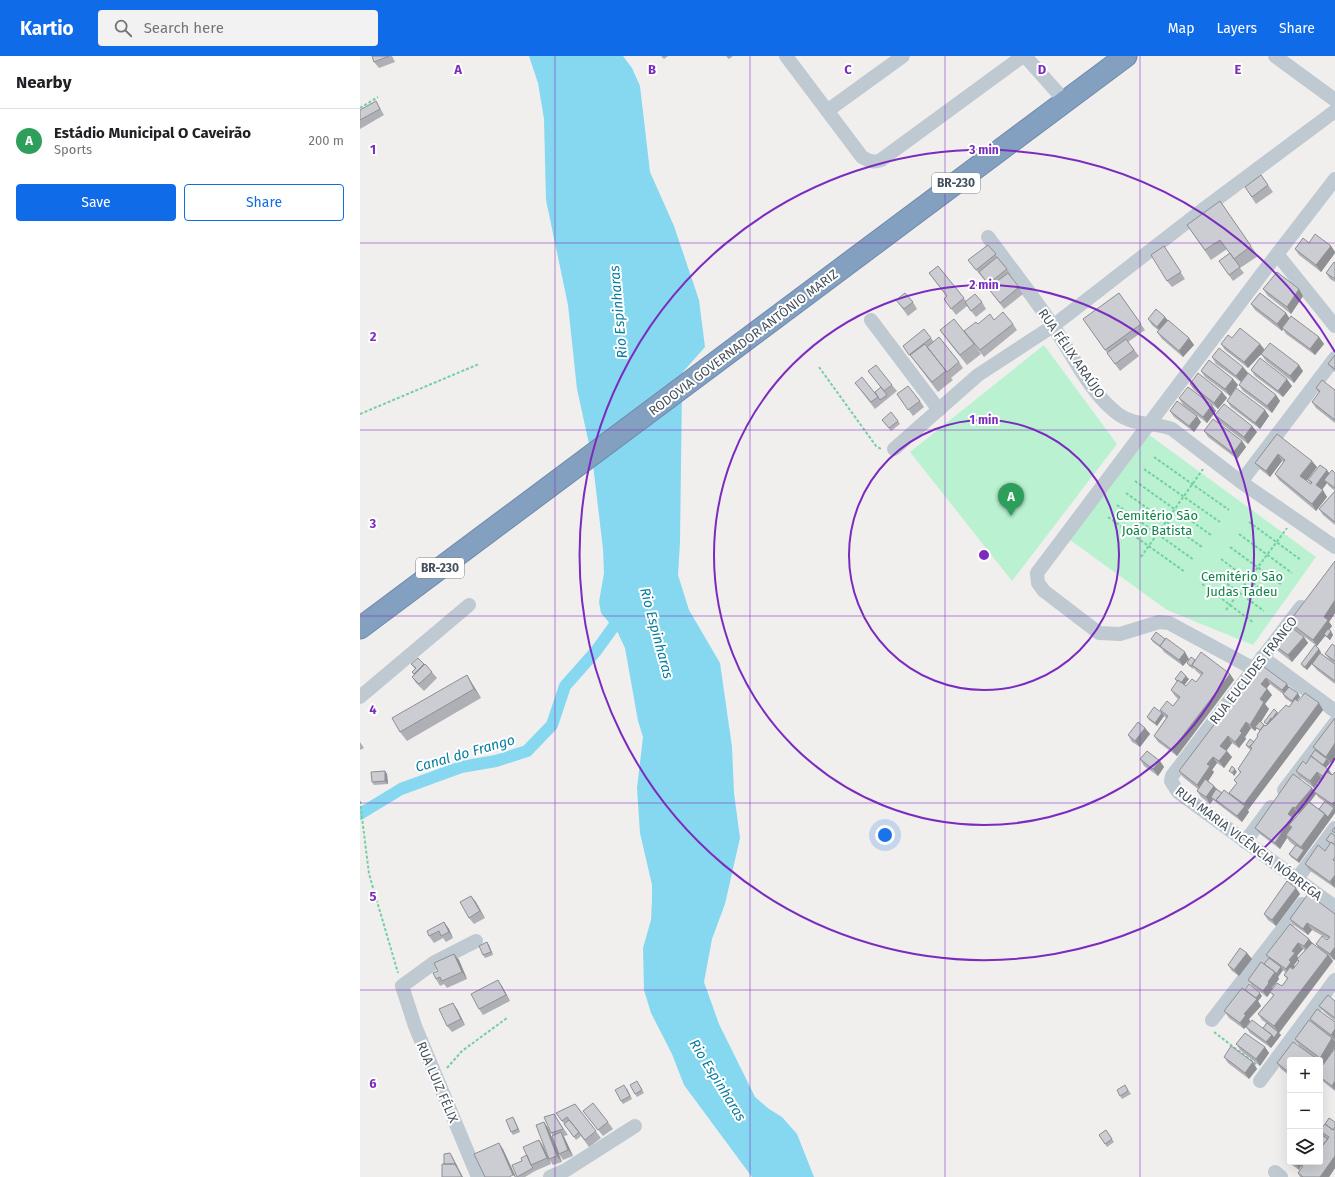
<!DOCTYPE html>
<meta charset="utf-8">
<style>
:root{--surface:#fff;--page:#f2f2f2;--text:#202124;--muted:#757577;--line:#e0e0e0;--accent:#106be9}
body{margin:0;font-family:"Fira Sans",sans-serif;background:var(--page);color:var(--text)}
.controls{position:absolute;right:12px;bottom:12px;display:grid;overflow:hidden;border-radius:4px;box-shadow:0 4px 16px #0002}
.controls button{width:36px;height:36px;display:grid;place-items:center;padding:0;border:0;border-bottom:1px solid var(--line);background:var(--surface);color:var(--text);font:20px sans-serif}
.you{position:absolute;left:525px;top:779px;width:14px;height:14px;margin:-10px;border:3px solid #fff;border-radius:50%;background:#1a73e8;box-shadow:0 0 0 6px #1a73e833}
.badge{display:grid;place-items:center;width:26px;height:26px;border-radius:50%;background:var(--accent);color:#fff;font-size:13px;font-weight:700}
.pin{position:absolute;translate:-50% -33px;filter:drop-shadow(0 1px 2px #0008)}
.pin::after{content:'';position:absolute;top:21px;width:14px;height:12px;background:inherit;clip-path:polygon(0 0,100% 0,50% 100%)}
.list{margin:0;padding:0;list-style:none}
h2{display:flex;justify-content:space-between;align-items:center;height:52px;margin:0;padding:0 16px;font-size:17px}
h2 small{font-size:13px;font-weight:400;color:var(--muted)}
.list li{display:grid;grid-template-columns:26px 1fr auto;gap:12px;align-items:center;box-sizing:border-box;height:64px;padding:0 16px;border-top:1px solid var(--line)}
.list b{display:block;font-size:15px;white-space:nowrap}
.list p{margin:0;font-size:13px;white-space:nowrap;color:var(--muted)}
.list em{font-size:13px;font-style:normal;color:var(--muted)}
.actions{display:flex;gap:8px;padding:12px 16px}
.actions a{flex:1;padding:9px 0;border:1px solid var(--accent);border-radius:4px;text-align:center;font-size:14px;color:var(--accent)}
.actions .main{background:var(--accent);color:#fff}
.icon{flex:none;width:22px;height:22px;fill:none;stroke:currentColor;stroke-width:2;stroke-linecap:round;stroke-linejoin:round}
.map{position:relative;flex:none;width:975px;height:1121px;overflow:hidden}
header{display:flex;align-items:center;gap:24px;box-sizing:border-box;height:56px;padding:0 20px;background:var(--accent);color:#fff}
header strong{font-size:19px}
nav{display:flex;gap:22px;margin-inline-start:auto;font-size:14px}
.search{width:280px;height:36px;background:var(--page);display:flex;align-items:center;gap:10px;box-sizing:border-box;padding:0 14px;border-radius:4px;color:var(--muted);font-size:15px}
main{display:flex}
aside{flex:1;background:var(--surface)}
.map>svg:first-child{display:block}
.green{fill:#baf1d1}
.water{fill:#85d8f0}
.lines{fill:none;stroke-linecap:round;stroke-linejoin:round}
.canal{stroke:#85d8f0;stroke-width:12}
.highway-casing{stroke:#6f8bac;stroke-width:23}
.path{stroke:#71d1a3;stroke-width:2;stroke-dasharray:3 2;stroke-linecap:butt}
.minor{stroke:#bec9d1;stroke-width:14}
.highway{stroke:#84a0c0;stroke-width:21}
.wall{fill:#afb0b5;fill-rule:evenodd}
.shaded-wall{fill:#8e9094}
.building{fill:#cbcdd3;stroke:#8e9094}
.grid{fill:none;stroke:#7b2cbf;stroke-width:1;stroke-opacity:0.55}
.ring{fill:none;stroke:#7b2cbf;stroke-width:2}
.labels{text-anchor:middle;stroke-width:4;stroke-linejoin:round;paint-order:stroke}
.shield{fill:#fff;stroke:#7e858e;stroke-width:1}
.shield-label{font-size:12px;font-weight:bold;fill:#46515d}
.street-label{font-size:13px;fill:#46515d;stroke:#fff}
.park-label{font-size:13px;fill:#12824c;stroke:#fff}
.water-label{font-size:14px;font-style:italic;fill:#067da0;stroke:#fff}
.grid-label{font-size:13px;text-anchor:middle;font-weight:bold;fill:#7b2cbf;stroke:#fff;stroke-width:4;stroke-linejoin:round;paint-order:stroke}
.centre{fill:#7b2cbf;stroke:#fff;stroke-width:2}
.ring-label{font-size:12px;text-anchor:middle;font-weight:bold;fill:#7b2cbf;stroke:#fff;stroke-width:4;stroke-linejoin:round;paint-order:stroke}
</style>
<header>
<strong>Kartio</strong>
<div class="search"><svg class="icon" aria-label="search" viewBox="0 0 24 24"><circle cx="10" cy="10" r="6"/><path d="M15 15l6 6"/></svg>Search here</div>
<nav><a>Map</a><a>Layers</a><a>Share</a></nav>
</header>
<main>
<aside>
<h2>Nearby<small></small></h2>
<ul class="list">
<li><span class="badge" style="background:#2e9e5b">A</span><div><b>Estádio Municipal O Caveirão</b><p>Sports</p></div><em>200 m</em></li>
</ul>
<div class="actions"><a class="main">Save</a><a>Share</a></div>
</aside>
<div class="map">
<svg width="975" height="1121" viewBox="0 0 975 1121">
<rect width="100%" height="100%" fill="#f1eeee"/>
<path class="green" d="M684 289 757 388 652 525 550 396Z
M788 378 956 501 893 589 807 554 710 484Z"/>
<path class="water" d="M169 0H263L272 12 280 30 290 116 314 170 339 244 345 291 322 317 321 329 231 397 217 333 208 249 186 144 184 63 178 27Z
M322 332 320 486 318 519 329 554 360 607 372 691 374 737 380 782 365 848 352 883 344 926 359 968 395 1041 409 1053 422 1061 437 1078 454 1121H392L324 1029 312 998 291 957 284 934 283 892 291 864 292 844V829L280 777 277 732 283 681 278 665 265 592 258 577 241 557 239 546 244 517 243 493 232 400Z"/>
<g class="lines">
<path class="canal" d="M0 758 41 733 101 711 136 705 167 695 192 669 205 630 236 595 262 559"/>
<defs>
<path id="highway" d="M0 572 766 0"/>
</defs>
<use href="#highway" class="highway-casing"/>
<path class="path" d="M0 52 18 41
M459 311 516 390 521 393
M0 358 119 308
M794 401 869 454
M784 413 860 466
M775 425 851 479
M766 437 842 491
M757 449 834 504
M748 461 825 516
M889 466 941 504
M879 478 932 517
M870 491 922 529
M781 501 843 413
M861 503 913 542
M851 516 904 555
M842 528 894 567
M866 554 927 472
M0 745 9 818 38 917
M854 976 897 1009
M87 1012 102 995 147 962"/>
<path class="minor" d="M426 0 502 101C509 105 513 107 521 104L663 0
M665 0 705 45
M915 0 975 44
M467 55 543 0
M628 181C650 211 673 240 693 270 713 299 729 336 758 358 774 370 794 366 812 373L881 426 975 491
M917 198 975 270
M511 264 579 354
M534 393 618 319 693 270 845 152 975 55
M881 426 975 302
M941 551 812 720 811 725 818 736 975 851
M902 601 975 655
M894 613 809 567 799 566 760 578 739 577 684 535 678 527 677 517 901 219 975 123
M0 641 109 549
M924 734 975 667
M885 786 911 751
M936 824 975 772
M116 885 75 906 42 930 55 970 118 1121
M852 964 942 848
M900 1025 975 924
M915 1116 921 1121
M190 1121 206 1114 275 1070"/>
<use href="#highway" class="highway"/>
</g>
<path class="wall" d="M12 0H32L35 6 19 12 14 6Z
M301 0H308L304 3Z
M366 0H373L369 3Z
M16 45 24 59 0 73V54Z
M901 119 913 136 896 148 885 131Z
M860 145 898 200 880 212 884 217 873 225 859 205 870 197 867 193 851 204 827 169Z
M949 187 971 190 975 196V197L961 216 939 199 935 193Z
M628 189 647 213 651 219 650 220 663 238 644 253 628 232 630 231 608 204Z
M804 190 825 223 812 231 807 225Z
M975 207V226L970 223 966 217Z
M578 210 606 245 622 246 626 253 616 261 607 250 596 259 584 243 587 241 569 217Z
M903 233 943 240 931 258 908 240Z
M759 237 785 274 768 286 779 300 760 315 723 263Z
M536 244 553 246 557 253 548 260Z
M891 248 926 257 929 262 959 281 964 288 955 299 926 278 923 273 922 275 895 254Z
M805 261 808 264 829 282 834 289 823 301 802 283 797 276 799 275 792 269 788 263Z
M618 268H653L657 274 624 301 604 275Z
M564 273 574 286 599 306 603 312 591 322 593 324 578 336 543 290Z
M580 274 614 288 621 298 607 309 587 284Z
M872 282 900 288 904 294 943 315 934 327 906 305 901 298 903 296 888 312 865 294 861 288Z
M975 299V316L973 314 968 308Z
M852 301 883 311 888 317 881 326 856 308Z
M891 314 932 330 923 341 895 320Z
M508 315 532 329 537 335 515 353 495 327 515 336 521 331Z
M841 315 873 323 878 329 870 340 845 321Z
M830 328 862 336 867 342 858 353 834 334Z
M879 329 916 339 920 345 912 357 883 335Z
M956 332 975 334V367L956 352 952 346 959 337Z
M537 338 560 345 564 351 553 360Z
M819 342 856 355 847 367 823 349Z
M867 345 905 354 909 360 900 373 871 351Z
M810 355 841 366 834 376 814 361Z
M855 359 892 370 897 376 888 388 859 366Z
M522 364 538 365 540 368 531 375Z
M844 375 882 385 886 391 877 403 848 381Z
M917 378 957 411 946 425 951 428V427L948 424 975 416V469L963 459 959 453 975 435 969 430 967 427 962 434 967 441 956 455 919 424 915 418 924 406 922 405 910 421 900 413 895 407Z
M975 505V557L969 566 972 570 969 574 973 579 970 584 965 580 957 590 934 573 929 566Z
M944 581 948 587 932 606 918 595 913 588Z
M791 583 829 603 823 610 804 596 802 593 793 586Z
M975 590V608L970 604 965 598Z
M961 596 960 597 975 608V628L957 614 952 608 947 614 943 611 941 608Z
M835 604 870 618 874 624 817 700 798 686 794 680 806 662 804 660 797 670 789 664 787 661 802 657 800 654 813 650 818 643 815 640 811 634 817 626 815 623H829L824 629 826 630 836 626 841 619 836 615 834 612 833 613 829 610 827 607Z
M51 608 72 616 77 622 64 635 56 627 52 621 54 619 52 616 55 613Z
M900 608 929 631 940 641 937 644 938 645 959 647 963 654 888 754 887 753 889 756 882 766 853 744 850 748 841 741 837 735 838 733 823 721 819 715ZM910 628 923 638 925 642 932 647 929 651 918 657 904 666 907 669 906 670 901 666 909 653 905 648 912 639 907 632ZM891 672 895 675 897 672 900 675 897 679V681L894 686 886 689 888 692 891 694 878 713 880 717 874 724 877 728 869 737 872 740 862 737 848 725 854 716 852 714 857 707 864 712 872 701 866 695 872 687 879 692 886 683 885 681Z
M107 619 113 629 121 642 47 685 40 676Z
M975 662V701L971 707 969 706 966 711 975 757 939 807 931 801 929 798 935 790 930 786 927 782 920 793 900 778 895 772 952 732 954 734 962 723 961 722 954 732 940 721 936 715 946 708 955 694 953 691ZM956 738 958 741 965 746 959 753 950 746ZM938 757 939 758 934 764 933 763Z
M785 672 790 678 780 691 772 686 768 679Z
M0 686 4 692 0 694Z
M780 703 800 705 804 711 798 720 784 710Z
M25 715 27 718 28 728 14 729 12 726Z
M975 780V832L949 814 945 808 965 795 970 788 966 784Z
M936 832 940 838 916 870 908 864 904 858Z
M111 840 125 862 114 868 109 862Z
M975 858 974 904 970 901 973 905 919 977 921 979 911 992 890 977 886 971 884 973 869 962 864 955 885 934 902 940 898 945 901 950 889 963 890 965 903 972 906 967 902 964 898 958 913 940 911 936 907 941 892 930 888 924 904 908 909 902 906 899 949 883 952 887 959 892 956 888 968 883 952 874 948 879 934 869 930 863ZM943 893 945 894 938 902 937 900ZM938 904 939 905 935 911 934 909ZM923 914 926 917 924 919 927 923 922 930 913 933 912 932 919 923 918 921Z
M84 866 89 873 93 882 86 886 83 882 74 887 69 880Z
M129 889 133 899 125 902 123 899Z
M887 897 892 903 879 920 872 915 868 909Z
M94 898 99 904 107 923 87 932 84 928 80 930 76 923 78 915Z
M142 930 150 945 123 959 119 953Z
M975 945V965L964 956 959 950Z
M97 953 105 969 92 976 87 970Z
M950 963 975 966V984L973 983 975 985V991L968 1002 975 992V1035L960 1023V1013L964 1008 960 1005V1004H958L939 990 935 983 953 967Z
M876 988 905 991 909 997 900 1010 881 995Z
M864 1001 893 1006 897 1013 889 1023 868 1007Z
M930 1004V1020L921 1013 917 1007Z
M277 1025 284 1037 277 1041 275 1038Z
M765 1029 771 1038 762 1043 760 1040Z
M267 1032 272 1043 263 1048 261 1045Z
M215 1048 241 1082 229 1091 221 1080 216 1084 196 1057Z
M223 1055 248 1066 253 1073 243 1080Z
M194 1058 208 1079 204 1080 213 1100 203 1104 199 1098 193 1080 191 1077Z
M153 1061 155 1065 160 1076 153 1079 151 1076Z
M184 1066 188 1072 202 1106 193 1109 189 1103Z
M975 1066V1112L969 1121H940L938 1117 942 1112 941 1110 939 1114 932 1109 930 1106H960V1078L964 1081 960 1075Z
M746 1074 754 1086 747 1091 739 1079Z
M179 1084 183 1090 191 1108 175 1115 165 1121H158L162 1105Z"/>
<path class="shaded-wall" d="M971 190 975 196V197L961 216 956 209Z
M939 233 943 240 931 258 927 251Z
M926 257 930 263 922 272 923 273 922 275 917 268Z
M805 261 810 268 802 277 797 271Z
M959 281 964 288 955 299 950 293Z
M829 282 834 289 823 301 819 295Z
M900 288 905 294 888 312 884 306Z
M939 309 943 315 934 327 930 320Z
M883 311 888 317 881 326 876 320Z
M873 323 878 329 870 340 865 333Z
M927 323 932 330 923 341 918 335Z
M862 336 867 342 858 353 854 347Z
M916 339 920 345 912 357 907 350Z
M852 349 856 355 847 367 843 361Z
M905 354 909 360 900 373 895 367Z
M837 360 841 366 834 376 829 370Z
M892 370 897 376 888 388 884 381Z
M882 385 886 391 877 403 873 397Z
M918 398 922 405 910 421 906 415Z
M952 405 957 411 945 427 940 420Z
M967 414 972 421 964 424 967 427 960 436 956 429Z
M963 434 967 441 956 455 952 448Z
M975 544V557L969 566 972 570 965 579 964 578 965 580 957 590 953 584 964 561Z
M971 575 973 579 970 584 967 581Z
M944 581 948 587 932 606 928 599Z
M959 593 961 596 947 614 945 611Z
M825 596 829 603 823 610 819 604Z
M870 618 874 624 817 700 812 694Z
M107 619 113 629 121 642 114 633Z
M826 620 829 623 823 631 820 628Z
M906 622 910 628 905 634 901 628Z
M927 628 931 634 926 640 922 634Z
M907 633 912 639 905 648 909 653 897 672 895 671 897 672 895 675 890 669 900 643Z
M938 637 940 641 934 648 932 645Z
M959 647 963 654 888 754 884 748Z
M917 656 920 659 914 666 912 663Z
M802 657 804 660 797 670 795 667Z
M911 662 913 665 909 671 907 668Z
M886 666 891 672 885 681 886 683 879 692 875 686 880 675Z
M785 672 790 678 780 691 775 685Z
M868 680 872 687 865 697 860 690Z
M975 687V701L971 707 966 701Z
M867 695 872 701 864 712 859 705Z
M853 701 857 707 852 714 854 716 842 735 837 729 847 708Z
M967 703 970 707 965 713 962 710Z
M800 705 804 711 798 720 793 713Z
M875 713 877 716 874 720 872 717Z
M969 714 973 720 967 716Z
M25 715 27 718 28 728 25 725Z
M957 716 961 722 954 732 950 725Z
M854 730 859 736 851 741 853 744 850 748 846 741Z
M952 732 956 738 940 759 935 752Z
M975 745V757L946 797 941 791 965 758 974 752 972 748Z
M885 750 889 756 882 766 877 760Z
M933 751 938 757 933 763 936 768 932 771 929 769 932 774 926 779 927 782 920 793 915 787 928 758Z
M944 794 946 797 939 807 937 804Z
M975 819V830L974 829 975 831V832L970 826Z
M936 832 940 838 916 870 912 864Z
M111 840 116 846 125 862 120 855Z
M84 866 89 873 93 882 89 876Z
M947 867 952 874 948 879 943 873Z
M949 883 954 889 948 897 944 890Z
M127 886 129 889 133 899 131 896Z
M938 887 943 893 937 900 939 903H937L938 904 934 909 936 912 930 920 926 913 932 895Z
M975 891V903L974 904 970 898Z
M887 897 892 903 879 920 874 914Z
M94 898 99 904 107 923 102 916Z
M968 899 973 905 919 977 921 979 911 992 906 986 912 979 918 976 914 970Z
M921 911 923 914 918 921 919 923 912 932 913 933 907 941 903 935 908 926 915 916Z
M138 924 142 930 150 945 146 939Z
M900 937 902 940 898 945 901 950 889 963 890 965 884 973 880 967 884 958Z
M93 947 97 953 105 969 101 963Z
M975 973V984L971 979Z
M972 982 975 985V991L964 1008 960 1002Z
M905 991 909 997 900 1010 896 1003Z
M893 1006 897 1013 889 1023 885 1017Z
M975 1025V1034L972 1030Z
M153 1061 155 1065 160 1076 158 1073Z
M184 1066 188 1072 202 1106 197 1100Z
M201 1076 205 1083 213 1100 208 1094Z
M179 1084 183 1090 191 1108 187 1102Z
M139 1087 143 1093 156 1121H155L153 1119Z
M90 1097 92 1100 103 1121H102Z
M975 1100V1112L969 1121H960Z
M939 1107 941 1110 939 1114 937 1110Z"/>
<path class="building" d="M12 0H29L14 6Z
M16 45 20 53 0 64V54Z
M901 119 908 129 892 141 885 131Z
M860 145 891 190 874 203 860 184 845 194 827 169Z
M955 178 971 190 956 209 935 193 943 182 949 187Z
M628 189 636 198 616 214 608 204Z
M804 190 821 216 807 225 791 199Z
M870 197 880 211 869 219 859 205Z
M637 201 647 213 628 228 619 216Z
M974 206 975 207V223L966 217Z
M578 210 604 242 591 253 584 243 587 240 569 217Z
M917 216 939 233 927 251 903 233Z
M648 217 659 231 640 247 628 232Z
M545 237 553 246 544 253 536 244Z
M759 237 781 268 745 294 723 263Z
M900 237 926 257 917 268 891 248Z
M615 238 622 246 611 255 605 246Z
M796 253 805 261 797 271 788 263Z
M643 256 653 268 620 294 604 275 616 266 618 268 630 258 634 264Z
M931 260 959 281 950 293 922 272Z
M594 263 614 288 600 299 580 274Z
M808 264 829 282 819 295 797 276Z
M880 272 900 288 884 306 861 288 868 279 872 282Z
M564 273 571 282 549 299 543 290Z
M579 281 599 306 587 316 567 291Z
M766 283 774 294 755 308 747 297Z
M910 287 939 309 930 320 901 298Z
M565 288 586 315 572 326 550 299Z
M859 292 883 311 876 320 852 301Z
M975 299V313L968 308Z
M900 302 927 323 918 335 891 314Z
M849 304 873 323 865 333 841 315Z
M516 309 532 329 524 335 508 315Z
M838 317 862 336 854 347 830 328Z
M888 317 916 339 907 350 879 329Z
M502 321 518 341 511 346 495 327Z
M962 324 975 334V364L952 346 960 335 956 332Z
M548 330 560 345 548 354 537 338Z
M521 331 527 339 520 344 515 336Z
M828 331 852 349 843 361 819 342Z
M876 332 905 354 895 367 867 345Z
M817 345 837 360 829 370 810 355Z
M864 348 892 370 884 381 855 359Z
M531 356 538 365 529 372 522 364Z
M853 363 882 385 873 397 844 375Z
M917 378 952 405 940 420 951 428 952 426 948 424 960 409 967 414 956 429 963 434 952 448 915 418 925 404 918 398 906 415 895 407Z
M972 414 975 417V432L964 424Z
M975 435V466L959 453Z
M975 505V544L964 561 968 564 953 584 929 566Z
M928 569 944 581 928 599 913 588Z
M968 573 971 575 967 581 964 578Z
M796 576 805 583 800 590 791 583Z
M806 582 825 596 819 604 800 590Z
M972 588 975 590V605L965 598Z
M955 589 959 593 945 611 941 608Z
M841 596 870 618 812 694 794 680 808 660 800 654 807 645 813 650 820 641 811 634 818 624 826 630 832 623 836 626 843 617 832 609Z
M960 597 975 608V625L952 608Z
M831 601 835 604 831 610 827 607Z
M58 602 64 608 54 618 52 616 56 612 51 608Z
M65 608 72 616 59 628 52 621Z
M900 608 927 628 922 634 906 622 901 628 907 633 900 643 904 646 890 669 886 666 880 675 882 677 875 686 868 680 860 690 867 695 859 705 853 701 847 708 850 710 837 729 819 715Z
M821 615 826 620 821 627 818 624V625L815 623Z
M107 619 114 633 40 676 32 662Z
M929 631 938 637 932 645 923 638Z
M945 637 959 647 884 748 869 737 877 727 874 724 881 716 878 713 892 692 890 691 898 680 897 679 904 669 906 670 926 649 929 651 935 643 938 645Z
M794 651 802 657 795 667 787 661Z
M914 653 917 656 912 663 911 662 907 668 904 666Z
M975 662V687L966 701 953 691Z
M900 665 904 669 900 674 895 671Z
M778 666 785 672 775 685 768 679Z
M890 683 894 686 889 691 886 689Z
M955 694 967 703 963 709 951 700 950 701Z
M787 695 800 705 793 713 780 703Z
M951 700 969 714 967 716 972 719 975 716V745L972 748 953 735 964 721 957 716 950 725 936 715 943 705 946 708Z
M872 710 875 713 872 717 869 715Z
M25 715V725L12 726 11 716Z
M933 718 952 732 935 752 933 751 928 758 932 761 915 787 895 772Z
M845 723 854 730 846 741 837 735Z
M856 733 862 737 856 744 859 747 851 741Z
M864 734 885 750 877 760 856 744Z
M965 745 974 752 968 761 965 758 959 753Z
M949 746 965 758 941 791 926 779 932 771 929 769Z
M975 771V777L972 775Z
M971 777 975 780V789L971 786V787L966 784Z
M971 786 975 789V801L973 804 975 805V819L970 826 945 808 958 789 965 795Z
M936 789 944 794 937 804 929 798Z
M927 825 936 832 912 864 904 858Z
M948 838 975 858V891L970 898 956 888 962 880 967 884 970 881 947 867 943 873 930 863Z
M111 840 120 855 109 862 100 846Z
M84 866 89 876 81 880 79 875 69 880 67 875Z
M930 868 949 883 944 890 938 887 932 895 935 897 929 904 931 906 926 913 906 899Z
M127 886 131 896 123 899 119 890Z
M952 887 968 899 914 970 898 958 914 939 910 936 917 927 922 930 928 922 924 919 930 911 933 913 939 905 937 903Z
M880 892 887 897 874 914 868 909Z
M94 898 102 916 82 925 80 921 76 923 73 917 78 915 74 907Z
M909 902 921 911 916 918 915 916 904 908Z
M901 906 915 916 908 926 909 927 903 935 888 924Z
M138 924 146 939 119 953 111 938Z
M889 928 900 937 896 942 885 934Z
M882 932 897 943 884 958 886 959 880 967 864 955Z
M968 939 975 945V962L959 950Z
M93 947 101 963 87 970 79 953Z
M957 953 975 966V973L971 979 950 963Z
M892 964 912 979 906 986 886 971Z
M949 964 972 982 960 1002 935 983Z
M907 967 918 976 914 982 912 979 903 972Z
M885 977 905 991 896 1003 876 988Z
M933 986 957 1003 956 1004H930V1017L917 1007Z
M871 990 893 1006 885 1017 864 1001Z
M975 992V1025L972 1030 960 1021V1013Z
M277 1025 282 1034 275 1038 270 1029Z
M264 1029 270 1040 261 1045 255 1034Z
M765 1029 768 1035 760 1040 757 1034Z
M233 1047 248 1066 238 1074 223 1055Z
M215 1048 236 1075 225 1084 207 1061 202 1065 196 1057Z
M194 1058 203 1073 191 1077 184 1061Z
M153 1061 158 1073 151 1076 146 1064Z
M969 1062 975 1066V1071L973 1074 965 1068Z
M209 1064 219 1076 214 1081 204 1068Z
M184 1066 197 1100 189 1103 176 1069Z
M965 1068 973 1074 975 1071V1100L960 1121H943L938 1117 943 1110 939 1107 940 1106H960V1090L962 1088 963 1089 969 1081 960 1075Z
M746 1074 752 1083 745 1088 739 1079Z
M201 1076 208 1094 199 1098 192 1080Z
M960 1078 968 1083 963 1089 962 1088 961 1089 960 1088Z
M179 1084 187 1102 171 1109 163 1091Z
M139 1087 153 1119 149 1121H125L114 1098Z
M90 1097 97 1111 95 1108H84V1098Z
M167 1099 171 1109 173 1112 157 1121 152 1109 162 1105 161 1102Z
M931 1106H940L937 1110Z
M82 1108H95L102 1121H82Z"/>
<path class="grid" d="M195 0V1121M390 0V1121M585 0V1121M780 0V1121M0 187H975M0 374H975M0 560H975M0 747H975M0 934H975"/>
<g class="ring">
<circle cx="624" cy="499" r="135"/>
<circle cx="624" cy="499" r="270"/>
<path d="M975 702A405 405 0 1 1 975 296"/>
</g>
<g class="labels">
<g class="shield">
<rect x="572" y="117" width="48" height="20" rx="3"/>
<rect x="56" y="502" width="48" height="20" rx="3"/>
</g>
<g class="shield-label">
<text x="596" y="131">BR-230</text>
<text x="80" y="516">BR-230</text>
</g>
<g class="street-label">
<text transform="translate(383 286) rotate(-37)" y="5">RODOVIA GOVERNADOR ANTÔNIO MARIZ</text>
<text transform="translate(712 297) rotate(55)" y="5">RUA FÉLIX ARAÚJO</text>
<text transform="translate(893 614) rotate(-52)" y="5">RUA EUCLIDES FRANCO</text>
<text transform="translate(889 787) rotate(37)" y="5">RUA MARIA VICÊNCIA NÓBREGA</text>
<text transform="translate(78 1026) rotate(67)" y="5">RUA LUIZ FÉLIX</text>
</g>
<g class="park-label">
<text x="797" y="464">Cemitério São<tspan x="797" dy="15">João Batista</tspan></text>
<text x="882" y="525">Cemitério São<tspan x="882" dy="15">Judas Tadeu</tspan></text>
</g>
<g class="water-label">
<text transform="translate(258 256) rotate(-95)" y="5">Rio Espinharas</text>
<text transform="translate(297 577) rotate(75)" y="5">Rio Espinharas</text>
<text transform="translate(105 697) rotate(-16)" y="5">Canal do Frango</text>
<text transform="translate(358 1024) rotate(58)" y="5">Rio Espinharas</text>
</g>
</g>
<g class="grid-label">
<text x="98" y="18">A</text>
<text x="292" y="18">B</text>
<text x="488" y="18">C</text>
<text x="682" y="18">D</text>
<text x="878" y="18">E</text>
<text x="13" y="98">1</text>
<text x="13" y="285">2</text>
<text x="13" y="472">3</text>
<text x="13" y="658">4</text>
<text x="13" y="845">5</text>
<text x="13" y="1032">6</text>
</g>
<circle cx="624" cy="499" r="6" class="centre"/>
<g class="ring-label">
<text x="624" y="98">3 min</text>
<text x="624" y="233">2 min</text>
<text x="624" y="368">1 min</text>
</g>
</svg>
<div class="controls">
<button>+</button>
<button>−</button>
<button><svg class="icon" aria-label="layers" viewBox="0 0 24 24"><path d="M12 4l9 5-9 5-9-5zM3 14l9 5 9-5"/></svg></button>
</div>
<div class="you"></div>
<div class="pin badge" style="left:651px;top:460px;background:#2e9e5b">A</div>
</div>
</main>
